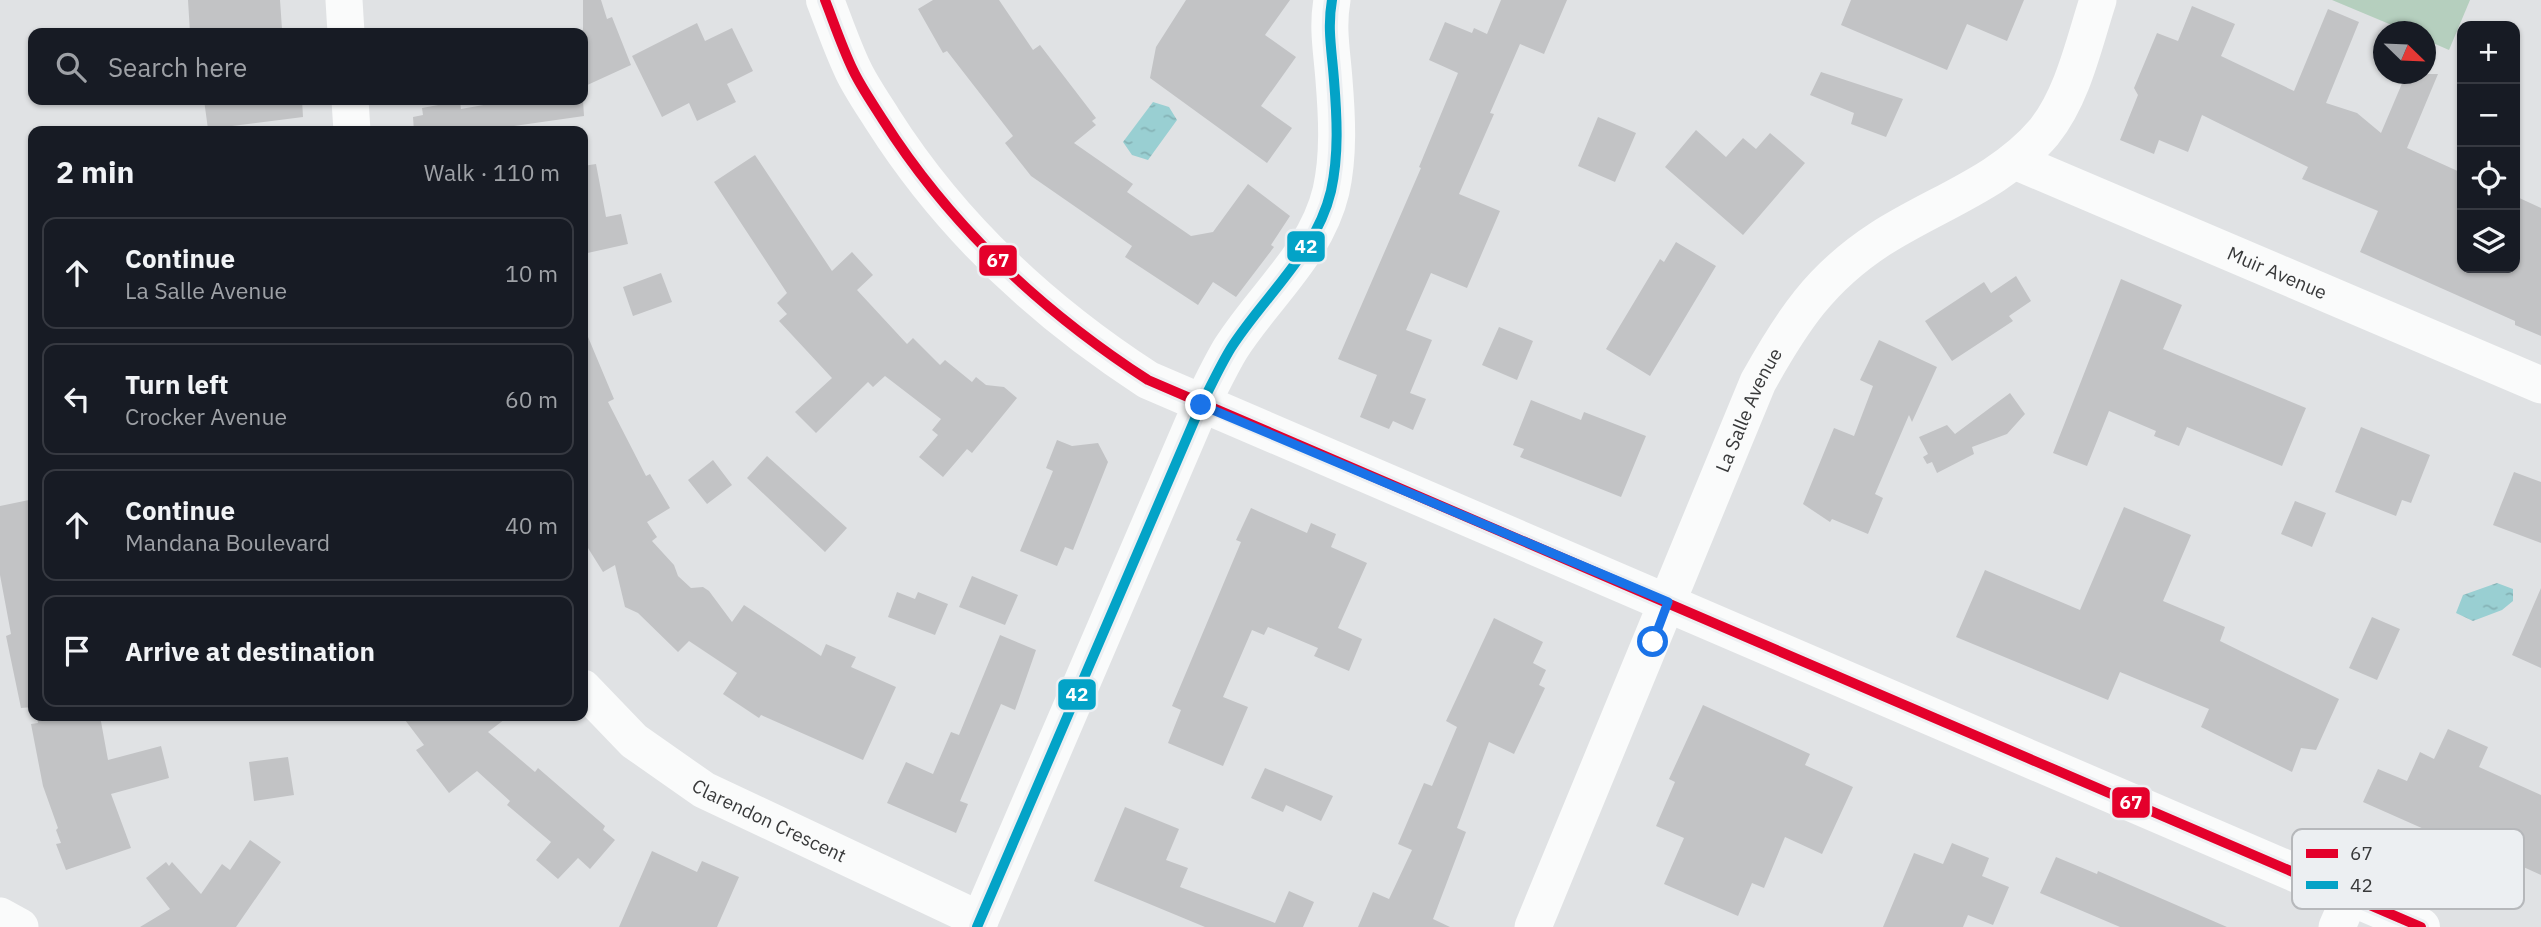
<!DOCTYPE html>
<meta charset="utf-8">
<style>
:root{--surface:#171b24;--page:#242831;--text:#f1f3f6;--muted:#9ea1a6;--line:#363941}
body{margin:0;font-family:"IBM Plex Sans",sans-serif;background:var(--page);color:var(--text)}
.controls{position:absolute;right:21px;top:21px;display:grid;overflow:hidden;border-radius:14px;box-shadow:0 2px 5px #0004}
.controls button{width:63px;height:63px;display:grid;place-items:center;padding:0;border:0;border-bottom:2px solid var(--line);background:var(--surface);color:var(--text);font:35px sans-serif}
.compass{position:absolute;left:2373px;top:21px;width:63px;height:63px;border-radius:50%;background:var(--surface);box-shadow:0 2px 5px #0004;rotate:113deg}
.stop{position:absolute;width:21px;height:21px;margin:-16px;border:5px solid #1a73e8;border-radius:50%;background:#fff}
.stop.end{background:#1a73e8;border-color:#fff;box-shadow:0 2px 7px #0008}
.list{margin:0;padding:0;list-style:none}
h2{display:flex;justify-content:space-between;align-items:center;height:91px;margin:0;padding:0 28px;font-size:30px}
h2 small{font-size:23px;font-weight:400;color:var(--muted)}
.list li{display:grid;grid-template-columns:46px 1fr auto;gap:21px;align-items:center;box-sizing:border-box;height:112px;margin:0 14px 14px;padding:0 14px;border:2px solid var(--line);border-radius:14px}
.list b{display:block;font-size:26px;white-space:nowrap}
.list p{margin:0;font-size:23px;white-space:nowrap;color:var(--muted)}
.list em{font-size:23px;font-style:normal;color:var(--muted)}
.icon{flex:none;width:38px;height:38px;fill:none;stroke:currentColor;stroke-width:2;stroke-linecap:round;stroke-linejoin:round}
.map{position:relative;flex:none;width:2541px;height:927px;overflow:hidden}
.search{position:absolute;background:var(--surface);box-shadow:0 2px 5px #0004;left:28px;top:28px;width:560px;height:77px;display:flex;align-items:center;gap:18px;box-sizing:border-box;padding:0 24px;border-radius:14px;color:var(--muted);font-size:26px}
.panel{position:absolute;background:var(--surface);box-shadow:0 2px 5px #0004;left:28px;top:126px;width:560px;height:595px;border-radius:14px}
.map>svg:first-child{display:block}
.pitch{fill:#b5cfbe}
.water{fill:url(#water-ripples)}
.building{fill:#c2c3c5}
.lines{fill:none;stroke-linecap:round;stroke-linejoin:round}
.minor{stroke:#fafbfb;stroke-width:37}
.tertiary{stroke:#fafbfb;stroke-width:38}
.bus-1-casing{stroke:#eceff2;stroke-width:16}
.bus-2-casing{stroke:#eceff2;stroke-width:16}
.bus-1{stroke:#e4002b;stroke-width:10}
.bus-2{stroke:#03a3c7;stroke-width:10}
.route{stroke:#1a73e8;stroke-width:9}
.labels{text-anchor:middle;stroke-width:5;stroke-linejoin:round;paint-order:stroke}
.street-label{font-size:19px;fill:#38393a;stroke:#eceff2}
.key{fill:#eceff2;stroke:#b6b8bb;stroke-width:2}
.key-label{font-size:19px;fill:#38393a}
.line-badge{stroke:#eceff2;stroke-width:2.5}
.badge-label{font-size:19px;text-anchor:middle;font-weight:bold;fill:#fff}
</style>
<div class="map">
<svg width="2541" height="927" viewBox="0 0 2541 927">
<defs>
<pattern id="water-ripples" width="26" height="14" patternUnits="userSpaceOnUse" patternTransform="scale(1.75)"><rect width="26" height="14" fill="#99cfd2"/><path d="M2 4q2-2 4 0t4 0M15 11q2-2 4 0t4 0" fill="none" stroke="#85b2b5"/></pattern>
</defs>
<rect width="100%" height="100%" fill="#e0e2e4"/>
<path class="pitch" d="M2332 0H2470L2449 50 2426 40V32L2406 31Z"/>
<path class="water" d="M1153 102 1169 107 1177 120 1148 160 1132 155 1123 142Z
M2497 583 2513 589V601L2502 610 2473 621 2456 613 2463 595Z"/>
<path class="building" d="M188 0H280L282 29 273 30V33H190Z
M583 0H601L607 19 612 17 631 65 583 87Z
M933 0H999L1033 50 1040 45 1096 118 1092 121 1096 125 1074 143 1133 184 1127 192 1191 236 1213 232 1248 184 1290 216 1271 245 1274 247 1236 297 1213 282 1198 305 1125 257 1132 246 1031 176 1005 143 1013 136 947 51 943 53 918 9Z
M1186 0H1290L1265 35 1296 57 1261 106 1292 128 1267 163 1150 78 1156 47Z
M1501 0H1567L1544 54 1520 44 1490 113 1494 114 1459 194 1500 211 1467 288 1431 273 1406 330 1432 340 1410 393 1426 399 1413 430 1393 421 1389 429 1360 417 1377 375 1338 359 1421 168 1419 167 1458 73 1429 60 1445 22 1472 33 1474 28 1487 34Z
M1851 0H2024L2007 41 1967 24 1947 70 1841 25Z
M2192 6 2235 24 2221 56 2294 91 2328 9 2359 22 2326 103 2357 113 2381 133 2406 74H2438L2407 148 2462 173V268H2515V196L2541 208V336L2515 325V321L2360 252 2378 211 2302 179 2308 167 2202 115 2188 152 2159 140 2154 154 2120 140 2138 95 2134 88 2157 33 2178 41Z
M697 23 705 41 732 28 753 71 727 84 736 102 697 121 689 103 662 117 632 56Z
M1821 72 1903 99 1886 137 1851 124 1854 113 1810 95Z
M204 100H302L303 117 208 129Z
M511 100H583L584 116 514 126 515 131H414L413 117 423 115 422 108 460 101 461 109Z
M1598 117 1636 133 1615 182 1578 166Z
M1696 130 1726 157 1743 138 1756 149 1770 133 1805 163 1743 235 1665 167Z
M755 155 832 271 852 252 873 275 857 290 907 344 913 338 940 365 945 360 972 382 976 377 986 385 1004 387 1017 398 972 453 967 449 943 477 919 457 938 435 932 430 941 419 885 376 873 387 868 382 816 433 795 412 832 378 779 321 787 314 777 303 787 293 714 182Z
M596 164 606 217 621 214 628 244 583 254V166Z
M1676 242 1716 266 1650 376 1606 349 1660 259 1664 262Z
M661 273 672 302 633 316 623 287Z
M2016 276 2031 301 2009 316 2013 321 1952 361 1925 321 1984 282 1991 293Z
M2121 279 2182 305 2163 349 2306 408 2282 466 2187 427 2179 446 2154 436 2156 431 2109 411 2087 466 2053 453Z
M583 325 614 399 608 402 646 476 650 474 670 508 647 522 657 537 652 541 674 565 678 576 691 588 703 587 709 591 732 622 744 605 821 656 826 644 856 657 851 667 896 687 863 760 761 715 759 718 723 694 737 673 689 641 678 652 638 613 625 607 615 565 603 572 583 540Z
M1499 327 1533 341 1517 380 1482 365Z
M1879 340 1937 367 1912 422 1909 415 1875 494 1883 498 1868 534 1832 519 1830 522 1803 504 1834 428 1854 436 1873 386 1860 380Z
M2010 393 2025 414 2007 434 1972 447 1974 454 1937 473 1932 462 1927 464 1923 457 1928 454 1919 437 1947 425 1955 434Z
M1531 400 1581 420 1584 412 1646 436 1621 497 1520 457 1524 449 1513 445Z
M2361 427 2430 455 2411 503 2402 500 2396 516 2335 492Z
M1057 440 1072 446 1098 443 1108 462 1073 550 1065 547 1057 566 1020 551 1053 471 1046 468Z
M767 456 847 528 825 552 747 478Z
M713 460 732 485 707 504 688 480Z
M2514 472 2541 482V543L2493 525Z
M29 500 33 524V707L21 708 6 636 11 634 0 575V506Z
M2295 501 2326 513 2312 547 2281 534Z
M2124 507 2191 535 2163 601 2225 627 2220 641 2339 699 2316 750 2301 748 2292 772 2201 727 2209 709 2120 672 2108 700 1956 637 1985 570 2080 610Z
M1251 508 1307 533 1311 523 1336 534 1331 547 1367 563 1338 628 1362 639 1349 671 1314 656 1318 648 1268 627 1264 635 1252 630 1223 697 1248 707 1223 766 1168 743 1181 710 1172 706 1241 542 1236 540Z
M972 576 1018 595 1005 625 959 607Z
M2541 588V668L2512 655Z
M897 592 915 599 918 592 948 604 935 635 888 617Z
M2372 617 2400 629 2377 680 2349 668Z
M1494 618 1543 642 1533 663 1546 670 1539 685 1545 688 1514 754 1489 742 1457 828 1466 832 1433 919 1450 927H1358L1373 892 1389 899 1412 850 1398 844 1424 783 1432 786 1457 727 1446 721Z
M1000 635 1036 650 1015 710 1001 704 960 801 968 804 956 833 887 803 906 762 933 774 951 732 959 735Z
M1703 705 1810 754 1805 765 1853 787 1822 854 1785 837 1764 888 1752 883 1738 916 1664 884 1684 838 1656 826 1675 782 1669 779Z
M37 716H100L108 760 161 746 169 778 111 794 131 848 66 870 56 844 61 843 56 830 58 828 43 786 31 724 38 723Z
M402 716H509L488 732 535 772 538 768 605 826 603 830 615 840 590 869 578 858 558 879 536 860 551 842 507 805 510 801 477 771 449 793 416 750 424 745Z
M2448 729 2488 747 2479 767 2541 795V875L2453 835 2451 841 2363 802 2378 769 2407 781 2420 752 2434 759Z
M288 757 294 795 254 801 249 762Z
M1265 768 1333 796 1321 821 1286 805 1283 812 1251 798Z
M1125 807 1179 829 1166 860 1188 868 1180 887 1275 923 1289 891 1314 902 1303 927H1205L1094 881Z
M250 840 281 862 236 927H140L170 909 146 878 166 862 169 866 172 862 201 894 222 864 230 870Z
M1952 843 1989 858 1982 876 2009 887 1993 925 1968 915 1963 927H1883L1914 853 1943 864Z
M652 851 697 872 702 861 739 877 717 927H619Z
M2056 857 2097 874 2098 871 2227 927H2120L2040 893Z"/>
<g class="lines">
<g class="minor">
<path d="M344 0 346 33"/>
<path d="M350 100 352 131"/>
<path id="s1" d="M2015 161 2541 385"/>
<path id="s2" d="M583 688 634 741 704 790 980 920"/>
<path d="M0 916 20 927"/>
<path d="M977 927 1201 405C1211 386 1220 366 1231 348 1264 296 1316 254 1331 191 1339 155 1337 117 1334 80 1332 52 1327 28 1332 0"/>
<path id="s3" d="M1533 927 1758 382C1792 321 1820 278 1880 239 1934 204 2001 183 2044 132 2073 96 2084 43 2098 0"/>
<path d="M2337 927 2350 897"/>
</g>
<path class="tertiary" d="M825 0C834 23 842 47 853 70 861 87 873 104 883 120 951 227 1043 312 1148 380L2421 927"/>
<defs>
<path id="bus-1" d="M825 0C834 23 842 47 853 70 861 87 873 104 883 120 951 227 1043 312 1148 380L2421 927"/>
<path id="bus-2" d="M977 927 1201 405C1211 386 1220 366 1231 348 1264 296 1316 254 1331 191 1339 155 1337 117 1334 80 1332 52 1327 28 1332 0"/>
</defs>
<use href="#bus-1" class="bus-1-casing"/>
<use href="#bus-2" class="bus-2-casing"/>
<use href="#bus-1" class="bus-1"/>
<use href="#bus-2" class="bus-2"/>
</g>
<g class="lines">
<path class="route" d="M1201 405 1668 602 1653 642"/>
</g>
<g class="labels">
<g class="street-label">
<text dy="7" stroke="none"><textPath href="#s1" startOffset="285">Muir Avenue</textPath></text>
<text dy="7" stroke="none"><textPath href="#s3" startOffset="560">La Salle Avenue</textPath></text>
<text dy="7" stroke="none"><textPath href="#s2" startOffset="231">Clarendon Crescent</textPath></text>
</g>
</g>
<rect x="2292" y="829" width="232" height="80" rx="10" class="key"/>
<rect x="2306" y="849" width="32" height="9" fill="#e4002b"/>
<rect x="2306" y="881" width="32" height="8" fill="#03a3c7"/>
<g class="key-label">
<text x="2350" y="860">67</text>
<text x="2350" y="892">42</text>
</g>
<g class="line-badge">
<rect x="1286" y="230" width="40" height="33" rx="7" fill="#03a3c7"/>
<rect x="978" y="244" width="40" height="33" rx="7" fill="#e4002b"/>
<rect x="1057" y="678" width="40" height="33" rx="7" fill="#03a3c7"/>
<rect x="2111" y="786" width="40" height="33" rx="7" fill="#e4002b"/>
</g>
<g class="badge-label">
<text x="1306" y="253">42</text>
<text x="998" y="267">67</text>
<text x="1077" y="701">42</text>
<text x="2131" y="809">67</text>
</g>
</svg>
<div class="controls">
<button>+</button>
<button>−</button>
<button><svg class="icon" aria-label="locate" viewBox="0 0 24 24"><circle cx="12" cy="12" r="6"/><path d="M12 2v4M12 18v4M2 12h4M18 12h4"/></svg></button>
<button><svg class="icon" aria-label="layers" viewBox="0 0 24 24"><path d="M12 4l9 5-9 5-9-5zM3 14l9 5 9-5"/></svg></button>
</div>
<svg class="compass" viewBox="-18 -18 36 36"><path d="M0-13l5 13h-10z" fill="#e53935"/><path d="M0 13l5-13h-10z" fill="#9ea1a6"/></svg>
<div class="stop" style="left:1653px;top:642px"></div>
<div class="stop end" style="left:1201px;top:405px"></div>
<div class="search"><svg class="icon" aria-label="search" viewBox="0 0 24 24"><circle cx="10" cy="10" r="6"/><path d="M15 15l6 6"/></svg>Search here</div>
<section class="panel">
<h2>2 min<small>Walk · 110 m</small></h2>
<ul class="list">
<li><svg class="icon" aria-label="ahead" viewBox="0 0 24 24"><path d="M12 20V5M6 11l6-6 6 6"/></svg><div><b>Continue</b><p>La Salle Avenue</p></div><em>10 m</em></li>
<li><svg class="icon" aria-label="left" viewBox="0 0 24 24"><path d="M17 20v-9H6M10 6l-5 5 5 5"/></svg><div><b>Turn left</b><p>Crocker Avenue</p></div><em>60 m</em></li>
<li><svg class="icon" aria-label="ahead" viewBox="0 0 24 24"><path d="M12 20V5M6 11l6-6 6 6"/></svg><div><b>Continue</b><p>Mandana Boulevard</p></div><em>40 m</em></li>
<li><svg class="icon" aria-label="arrive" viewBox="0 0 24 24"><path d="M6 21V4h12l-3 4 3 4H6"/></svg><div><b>Arrive at destination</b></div></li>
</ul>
</section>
</div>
